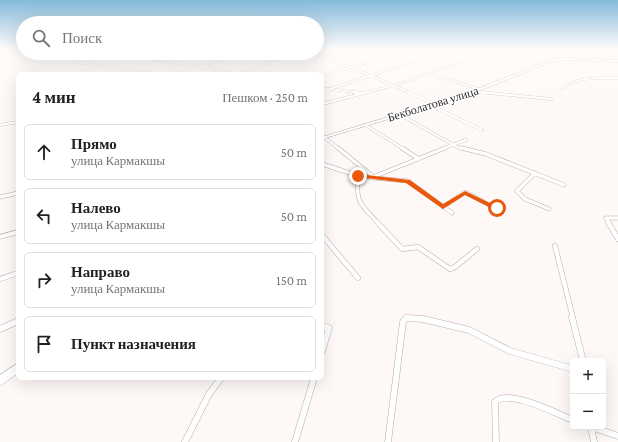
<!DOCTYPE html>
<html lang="ru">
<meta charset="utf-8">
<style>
:root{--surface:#fff;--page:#f2f2f2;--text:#222;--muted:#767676;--line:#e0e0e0}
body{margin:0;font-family:"Crimson Pro",serif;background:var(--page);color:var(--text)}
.controls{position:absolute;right:12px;bottom:12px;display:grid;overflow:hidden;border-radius:6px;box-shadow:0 4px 16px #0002}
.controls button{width:36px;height:36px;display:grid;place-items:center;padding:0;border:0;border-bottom:1px solid var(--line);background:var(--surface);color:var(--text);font:20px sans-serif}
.stop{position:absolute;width:12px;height:12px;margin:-9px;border:3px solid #ea580c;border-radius:50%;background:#fff}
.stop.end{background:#ea580c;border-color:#fff;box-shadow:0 1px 4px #0008}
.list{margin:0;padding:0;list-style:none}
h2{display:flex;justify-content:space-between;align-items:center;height:52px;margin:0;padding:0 16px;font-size:17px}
h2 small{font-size:13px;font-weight:400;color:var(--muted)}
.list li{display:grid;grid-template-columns:26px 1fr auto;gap:12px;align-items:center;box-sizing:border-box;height:56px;margin:0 8px 8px;padding:0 8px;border:1px solid var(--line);border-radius:6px}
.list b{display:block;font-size:15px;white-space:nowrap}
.list p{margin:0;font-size:13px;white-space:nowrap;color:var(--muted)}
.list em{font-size:13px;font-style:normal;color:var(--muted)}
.icon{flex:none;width:22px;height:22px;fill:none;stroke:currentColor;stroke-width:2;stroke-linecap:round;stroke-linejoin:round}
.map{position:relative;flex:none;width:618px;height:442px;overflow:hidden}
.search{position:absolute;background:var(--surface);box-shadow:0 4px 16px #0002;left:16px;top:16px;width:308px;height:44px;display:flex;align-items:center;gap:10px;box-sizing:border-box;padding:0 14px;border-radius:22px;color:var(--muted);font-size:15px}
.panel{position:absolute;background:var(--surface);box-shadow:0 4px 16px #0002;left:16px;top:72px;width:308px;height:308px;border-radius:6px}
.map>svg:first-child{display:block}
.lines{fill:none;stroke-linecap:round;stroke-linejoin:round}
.street-far4-casing{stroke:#b5afab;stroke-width:2.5}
.street-far3-casing{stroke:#b5afab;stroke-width:3}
.street-far2-casing{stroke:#b5afab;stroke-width:4.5}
.street-far1-casing{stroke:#b5afab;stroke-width:5.5}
.street-casing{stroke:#b5afab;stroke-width:7}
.secondary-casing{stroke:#b5afab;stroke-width:1}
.street-far4{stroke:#fff;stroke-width:2}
.street-far3{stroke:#fff;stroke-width:2.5}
.street-far2{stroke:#fff;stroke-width:3.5}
.street-far1{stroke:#fff;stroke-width:4.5}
.street{stroke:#fff;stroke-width:6}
.secondary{fill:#fff;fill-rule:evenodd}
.route{fill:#ea580c}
.labels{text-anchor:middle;stroke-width:3;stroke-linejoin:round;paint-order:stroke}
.far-street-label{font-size:12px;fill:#2f2d2c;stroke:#fff}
</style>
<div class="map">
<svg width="618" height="442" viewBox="0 0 618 442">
<rect width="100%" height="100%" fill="#fef9f6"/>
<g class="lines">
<defs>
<path id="street-far4" d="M340 49 353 52
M458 49 480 56
M526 49 565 59
M113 53 201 67 225 59
M183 53 225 59 243 53
M305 53 351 67 410 93
M559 56 574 49
M75 62 152 74
M306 66 312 63 365 49
M202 67 231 74
M240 74 291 53
M431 74 479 89
M322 76 411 49
M322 88 361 93
M330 89 454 49
M562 89C576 76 600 78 618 78
M476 91 485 93
M364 93 395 85 501 49"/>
<path id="street-far3" d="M353 92 361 93
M408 92 435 104
M480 92 551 99
M322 104 368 92
M430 105 482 130
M399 114 459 148 465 149
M0 125 18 122
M365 125 404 149
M324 137 339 149
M442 149 466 140"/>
<path id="street-far2" d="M338 148 375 178
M402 148 419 159
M461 148 486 154 564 185
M322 164 362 177 408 181 452 213
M535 173 517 191 525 199 549 209
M358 176C356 204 360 203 378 223
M373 177 445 148
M0 197 18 193
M443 207 465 192 497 209
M609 223 606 218H618"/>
<path id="street-far1" d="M377 222 402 249 418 247 450 269 455 267 477 249
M608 222 618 239
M322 235 358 278
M555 246 573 318
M0 279 18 273
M406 318H412"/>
<path id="street" d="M572 317 583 361
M322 326 329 328 322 351
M0 329 18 321
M591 427 618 436
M591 427 594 442
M185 442 209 394 221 378
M295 442 314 378
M388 442 403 322 406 318 423 319 469 330 510 351 573 369
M496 442 495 402C508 388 557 414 573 420"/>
<path id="secondary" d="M571 58 618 60V62L571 60 553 61 469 95 322 139V137L467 93 552 59Z
M18 230V234L0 239V235Z
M18 363V373L3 384 0 386V375Z"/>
</defs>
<use href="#street-far4" class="street-far4-casing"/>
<use href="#street-far3" class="street-far3-casing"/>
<use href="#street-far2" class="street-far2-casing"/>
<use href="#street-far1" class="street-far1-casing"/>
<use href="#street" class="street-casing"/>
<use href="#secondary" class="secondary-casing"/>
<use href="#street-far4" class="street-far4"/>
<use href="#street-far3" class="street-far3"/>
<use href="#street-far2" class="street-far2"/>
<use href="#street-far1" class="street-far1"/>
<use href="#street" class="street"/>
<use href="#secondary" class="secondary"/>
</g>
<linearGradient id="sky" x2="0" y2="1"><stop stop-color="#83b9d8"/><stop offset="0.44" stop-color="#fffcfb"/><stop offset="1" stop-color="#fffcfb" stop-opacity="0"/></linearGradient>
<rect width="618" height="111" fill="url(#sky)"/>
<path class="route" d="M358 174 410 180 443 204 465 191 500 208 495 210 465 195 443 209 406 183 356 177V175Z"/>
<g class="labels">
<g class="far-street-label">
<text transform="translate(433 104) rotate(-17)" y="4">Бекболатова улица</text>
</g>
</g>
</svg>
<div class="controls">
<button>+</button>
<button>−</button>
</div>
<div class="stop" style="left:497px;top:208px"></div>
<div class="stop end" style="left:358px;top:176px"></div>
<div class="search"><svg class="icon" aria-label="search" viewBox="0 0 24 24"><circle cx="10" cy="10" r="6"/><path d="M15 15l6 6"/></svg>Поиск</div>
<section class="panel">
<h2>4 мин<small>Пешком · 250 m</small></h2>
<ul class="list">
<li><svg class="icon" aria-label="ahead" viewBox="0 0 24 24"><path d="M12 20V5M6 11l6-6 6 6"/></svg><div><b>Прямо</b><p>улица Кармакшы</p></div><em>50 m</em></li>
<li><svg class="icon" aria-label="left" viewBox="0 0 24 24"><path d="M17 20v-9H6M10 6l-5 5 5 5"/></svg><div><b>Налево</b><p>улица Кармакшы</p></div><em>50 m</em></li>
<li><svg class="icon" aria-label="right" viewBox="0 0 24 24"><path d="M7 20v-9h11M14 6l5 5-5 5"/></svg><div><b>Направо</b><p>улица Кармакшы</p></div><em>150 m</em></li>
<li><svg class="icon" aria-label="arrive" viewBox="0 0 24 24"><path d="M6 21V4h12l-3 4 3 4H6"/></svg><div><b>Пункт назначения</b></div></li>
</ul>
</section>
</div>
